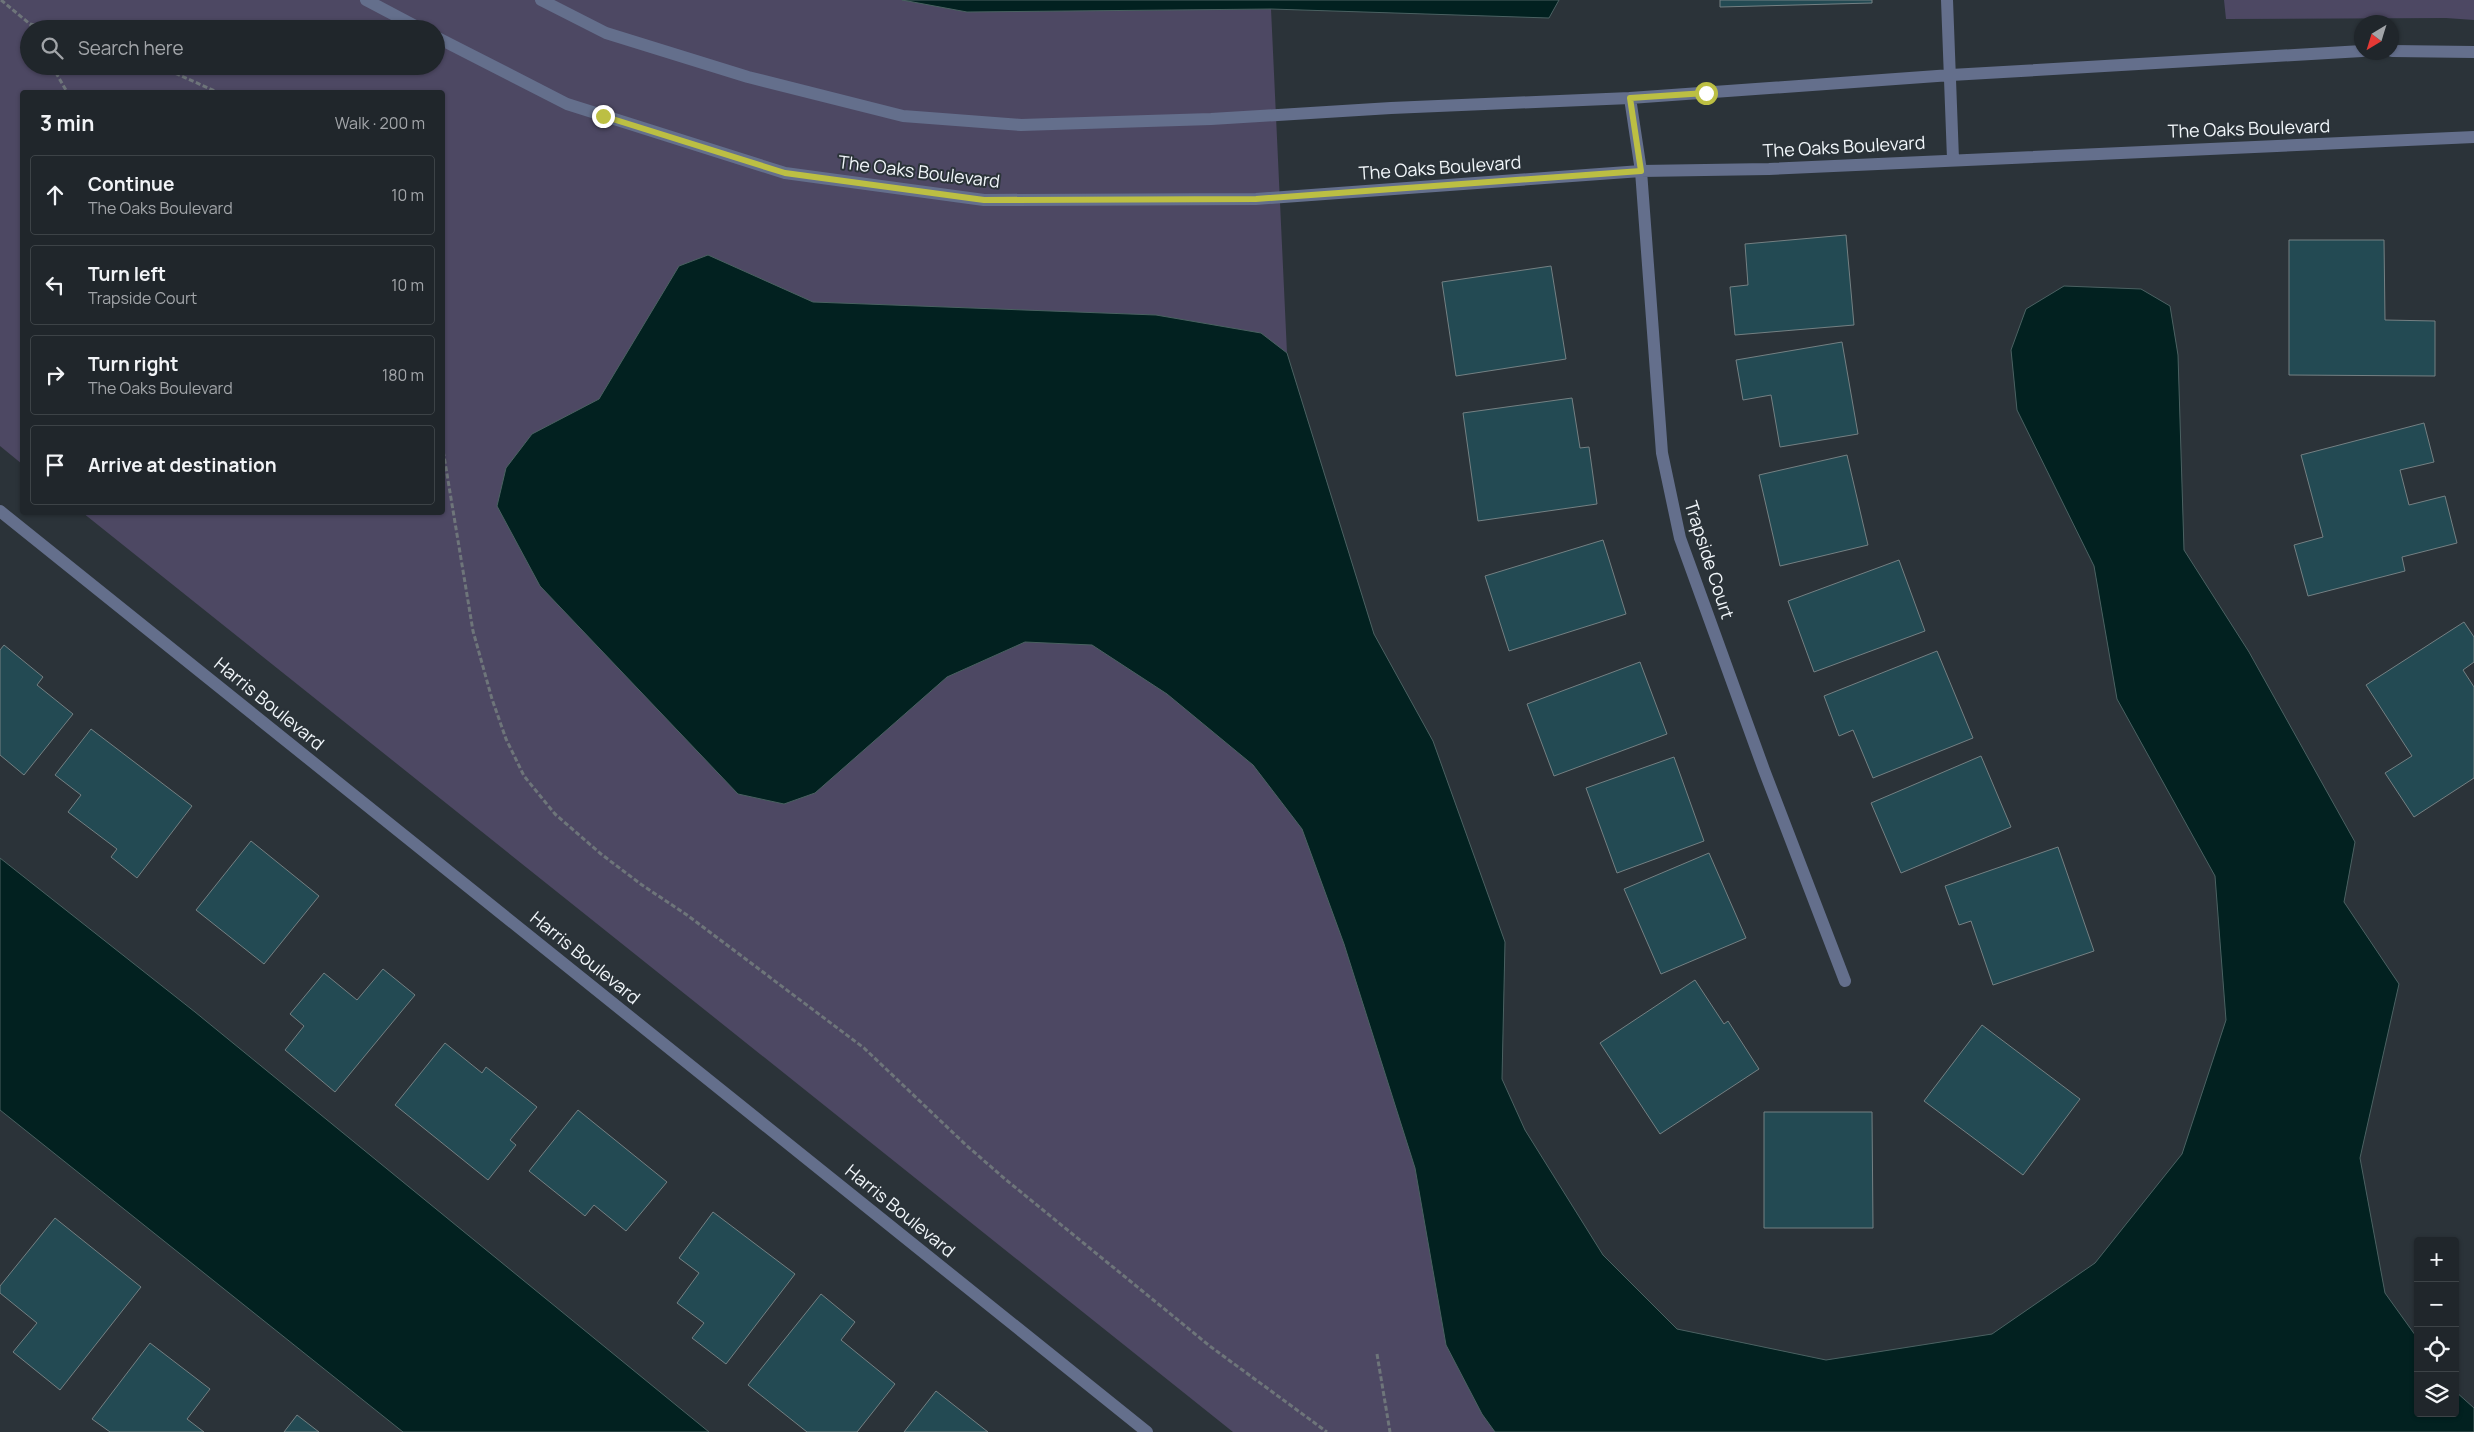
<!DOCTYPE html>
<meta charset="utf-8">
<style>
:root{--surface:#20262b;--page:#2d3237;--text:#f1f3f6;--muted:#a2a5a9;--line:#3d4347}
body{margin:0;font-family:Manrope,sans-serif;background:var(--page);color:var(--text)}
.controls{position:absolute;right:15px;bottom:15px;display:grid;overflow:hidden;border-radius:5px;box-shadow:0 1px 4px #0004}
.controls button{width:45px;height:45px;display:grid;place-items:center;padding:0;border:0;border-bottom:1px solid var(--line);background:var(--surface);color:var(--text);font:25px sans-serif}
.compass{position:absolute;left:2354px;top:15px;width:45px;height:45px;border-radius:50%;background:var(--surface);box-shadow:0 1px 4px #0004;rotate:218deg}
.stop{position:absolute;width:15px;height:15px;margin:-11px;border:4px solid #bcbf43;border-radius:50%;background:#fff}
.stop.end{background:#bcbf43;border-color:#fff;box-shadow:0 1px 5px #0008}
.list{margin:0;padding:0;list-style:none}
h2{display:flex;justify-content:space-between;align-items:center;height:65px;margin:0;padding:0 20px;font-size:21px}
h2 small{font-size:16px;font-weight:400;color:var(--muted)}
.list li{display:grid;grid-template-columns:32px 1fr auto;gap:15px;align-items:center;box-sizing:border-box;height:80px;margin:0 10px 10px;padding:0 10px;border:1px solid var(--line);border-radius:5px}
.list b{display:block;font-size:19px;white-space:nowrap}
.list p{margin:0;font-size:16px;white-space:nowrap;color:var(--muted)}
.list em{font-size:16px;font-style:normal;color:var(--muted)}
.icon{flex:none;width:28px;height:28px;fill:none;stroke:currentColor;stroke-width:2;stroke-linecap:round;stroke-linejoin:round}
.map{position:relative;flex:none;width:2474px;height:1432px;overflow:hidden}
.search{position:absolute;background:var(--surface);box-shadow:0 1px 4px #0004;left:20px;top:20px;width:425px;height:55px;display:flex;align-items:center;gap:12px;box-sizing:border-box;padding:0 18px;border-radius:28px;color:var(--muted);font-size:19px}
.panel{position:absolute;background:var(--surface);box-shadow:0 1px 4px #0004;left:20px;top:90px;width:425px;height:425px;border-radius:5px}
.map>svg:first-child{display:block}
.green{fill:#4d4863;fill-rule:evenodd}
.water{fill:#022120;stroke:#4a6161}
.building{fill:#234a53;stroke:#748083}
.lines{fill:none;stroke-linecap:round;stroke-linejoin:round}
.path{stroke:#6e757a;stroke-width:3;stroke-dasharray:5 2.5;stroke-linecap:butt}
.street{stroke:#646f8c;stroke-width:12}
.route{stroke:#bcbf43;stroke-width:6}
.labels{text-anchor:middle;stroke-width:4;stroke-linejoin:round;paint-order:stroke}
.street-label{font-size:18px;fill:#f1f6fa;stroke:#2b3339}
</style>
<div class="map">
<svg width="2474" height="1432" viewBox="0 0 2474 1432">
<rect width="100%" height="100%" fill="#2b3339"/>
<path class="green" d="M0 0H1559L1549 18 1271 9 1287 353 1374 634 1433 741 1505 942 1502 1079 1525 1130 1603 1255 1677 1329 1826 1360 1992 1334 2095 1263 2182 1154 2226 1020 2215 876 2117 699 2094 566 2017 410 2011 350 2026 309 2064 286 2141 289 2170 306 2178 355 2184 550 2249 652 2355 842 2344 902 2399 984 2360 1158 2385 1293 2418 1339V1413H2455V1391L2474 1408V1432H1233L83 513 442 512V92H22V464L0 446ZM29 29H436V66H29Z
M2224 0H2474V20L2446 18 2226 19Z"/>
<path class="water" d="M902 0H1559L1549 18 1271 9 967 12Z
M708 255 813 302 1156 315 1261 333 1287 353 1374 634 1433 741 1505 942 1502 1079 1525 1130 1603 1255 1677 1329 1826 1360 1992 1334 2095 1263 2182 1154 2226 1020 2215 876 2117 699 2094 566 2017 410 2011 350 2026 309 2064 286 2141 289 2170 306 2178 355 2184 550 2249 652 2355 842 2344 902 2399 984 2360 1158 2385 1293 2418 1339V1413H2455V1391L2474 1408V1432H1495L1482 1414 1446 1345 1415 1168 1344 944 1302 829 1253 765 1167 694 1092 645 1025 642 947 677 815 793 784 804 738 794 540 586 497 506 506 468 532 434 599 399 679 266Z
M0 858 195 1012 709 1432H403L0 1110Z"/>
<path class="building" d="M1720 0H1872V3L1720 7Z
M1846 235 1854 325 1735 335 1730 287 1748 285 1745 244Z
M2289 240H2384L2385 320 2435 321V376L2289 375Z
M1551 266 1566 359 1456 376 1442 282Z
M1842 342 1858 434 1780 447 1771 395 1743 400 1736 360Z
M1572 398 1580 448 1589 447 1597 504 1478 521 1463 413Z
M2424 423 2434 462 2400 470 2409 505 2445 496 2457 543 2402 557 2405 571 2308 596 2294 545 2323 537 2301 455Z
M1847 455 1868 545 1780 566 1759 475Z
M1603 540 1626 614 1509 651 1485 576Z
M1899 560 1925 631 1814 672 1788 601Z
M2464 622 2474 637V662L2463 670 2474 687V778L2414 817 2385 773 2412 756 2366 685Z
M4 645 43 677 37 685 73 714 24 775 0 755V650Z
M1937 651 1973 738 1873 778 1853 730 1839 736 1824 696Z
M1640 662 1667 734 1554 776 1527 704Z
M91 729 192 806 137 878 111 857 117 849 68 812 81 795 55 775Z
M1981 756 2011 827 1901 873 1871 803Z
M1674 757 1704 841 1617 873 1586 788Z
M251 841 319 896 264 964 196 910Z
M2058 847 2094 951 1993 985 1971 921 1959 925 1945 886Z
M1709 853 1746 938 1661 974 1624 889Z
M383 969 415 995 335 1092 285 1050 304 1026 290 1014 324 973 357 1000Z
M1695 980 1724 1024 1728 1021 1759 1069 1660 1134 1600 1043Z
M1982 1025 2080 1099 2023 1175 1924 1101Z
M445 1043 482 1073 486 1067 537 1107 510 1140 516 1145 488 1180 395 1105Z
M578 1110 667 1182 626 1231 594 1205 585 1216 529 1171Z
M1764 1112H1872L1873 1228H1764Z
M713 1212 795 1274 726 1364 692 1338 704 1323 677 1303 699 1273 679 1258Z
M55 1218 141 1287 60 1390 13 1352 37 1323 0 1293V1286Z
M821 1294 855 1322 841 1340 895 1384 857 1432H807L748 1385Z
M150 1343 210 1389 187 1419 204 1432H110L92 1419Z
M936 1391 988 1432H904Z
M297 1415 319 1432H284Z"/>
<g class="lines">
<path class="path" d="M1 0 30 24 33 29
M30 24 53 29
M52 66 67 92
M154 66 177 74 217 92
M442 444 473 631 492 699 506 739 524 776 555 814 601 854 642 885 687 915 864 1048 966 1145 1005 1179 1211 1347 1327 1432
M1377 1354 1390 1432"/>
<path class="street" d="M366 0 421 29
M541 0 606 33 748 77 903 116 1021 125 1211 119 1391 108 1630 98 1951 75 2362 51
M1947 0 1953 159
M436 37 567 104 785 173 984 200 1256 199 1641 171 1769 169 2474 137
M2392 51 2474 52
M1630 98 1641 171 1662 453 1680 538 1764 770 1845 981
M0 511 1147 1432"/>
</g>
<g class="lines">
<path class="route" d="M603 116 785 173 984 200 1256 199 1641 171 1630 98 1706 93"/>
</g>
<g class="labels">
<g class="street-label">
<text transform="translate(2249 129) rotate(-2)" y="6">The Oaks Boulevard</text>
<text transform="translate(1844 147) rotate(-3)" y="6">The Oaks Boulevard</text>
<text transform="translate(1440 168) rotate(-4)" y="6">The Oaks Boulevard</text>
<text transform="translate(919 172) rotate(7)" y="6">The Oaks Boulevard</text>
<text transform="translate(1709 560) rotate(72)" y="6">Trapside Court</text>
<text transform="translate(269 704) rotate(39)" y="6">Harris Boulevard</text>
<text transform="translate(585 958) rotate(39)" y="6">Harris Boulevard</text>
<text transform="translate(900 1211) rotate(39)" y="6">Harris Boulevard</text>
</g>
</g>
</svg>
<div class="controls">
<button>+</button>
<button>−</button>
<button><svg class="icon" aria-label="locate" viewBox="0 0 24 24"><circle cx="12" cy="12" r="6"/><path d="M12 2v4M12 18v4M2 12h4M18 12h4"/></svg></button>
<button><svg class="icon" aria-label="layers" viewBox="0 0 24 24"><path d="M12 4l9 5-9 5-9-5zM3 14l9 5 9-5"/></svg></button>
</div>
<svg class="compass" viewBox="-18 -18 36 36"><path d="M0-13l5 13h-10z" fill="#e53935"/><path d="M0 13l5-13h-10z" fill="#a2a5a9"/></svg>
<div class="stop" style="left:1706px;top:93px"></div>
<div class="stop end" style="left:603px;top:116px"></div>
<div class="search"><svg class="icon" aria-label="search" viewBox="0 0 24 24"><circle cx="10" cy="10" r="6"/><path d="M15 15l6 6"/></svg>Search here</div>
<section class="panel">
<h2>3 min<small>Walk · 200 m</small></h2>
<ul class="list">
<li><svg class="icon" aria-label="ahead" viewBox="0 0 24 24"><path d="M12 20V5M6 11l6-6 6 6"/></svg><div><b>Continue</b><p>The Oaks Boulevard</p></div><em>10 m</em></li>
<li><svg class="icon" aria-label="left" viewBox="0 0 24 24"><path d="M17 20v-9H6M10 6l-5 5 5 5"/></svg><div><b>Turn left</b><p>Trapside Court</p></div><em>10 m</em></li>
<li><svg class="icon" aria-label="right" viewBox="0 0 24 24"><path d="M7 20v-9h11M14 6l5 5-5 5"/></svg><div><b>Turn right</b><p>The Oaks Boulevard</p></div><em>180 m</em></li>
<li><svg class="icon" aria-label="arrive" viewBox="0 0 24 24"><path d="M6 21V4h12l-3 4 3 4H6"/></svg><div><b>Arrive at destination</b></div></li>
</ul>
</section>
</div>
